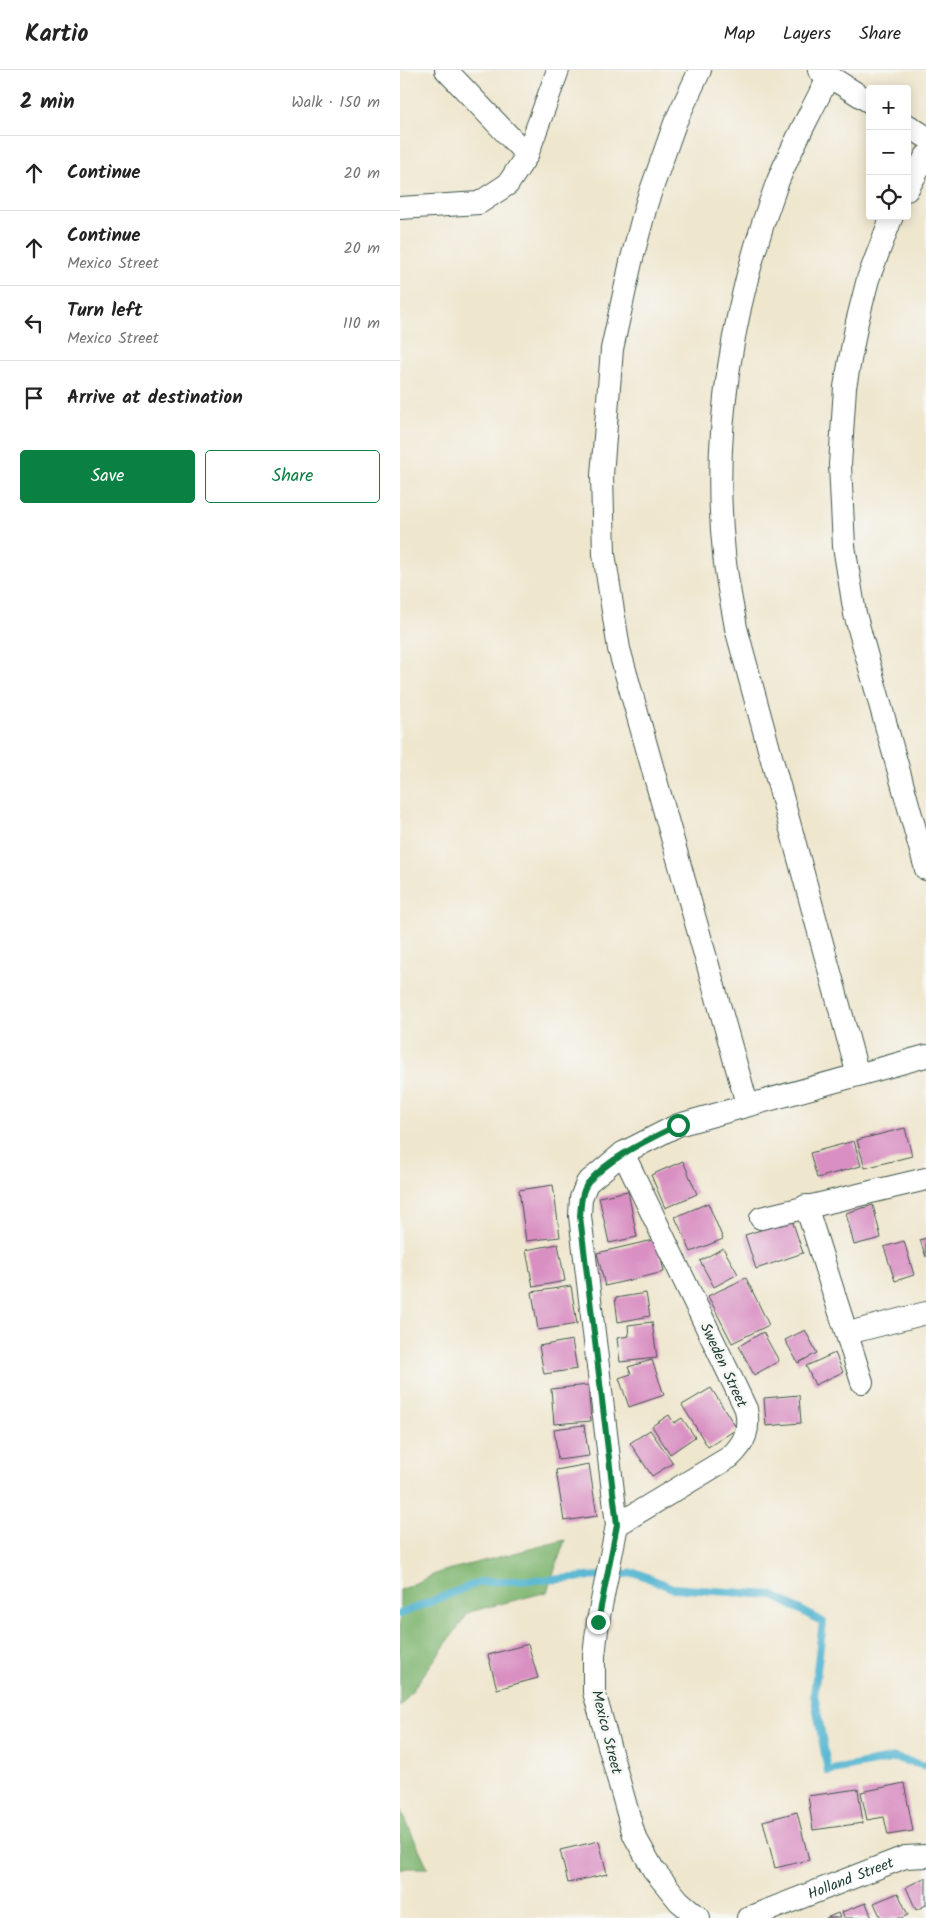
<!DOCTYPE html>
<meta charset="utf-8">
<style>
:root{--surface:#fff;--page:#f6f6f6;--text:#222;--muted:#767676;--line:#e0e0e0;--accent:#0b8043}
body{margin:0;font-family:Kalam,sans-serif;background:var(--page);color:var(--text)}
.controls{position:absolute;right:15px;top:15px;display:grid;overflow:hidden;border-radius:5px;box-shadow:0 2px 12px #0003}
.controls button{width:45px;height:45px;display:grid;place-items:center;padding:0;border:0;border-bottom:1px solid var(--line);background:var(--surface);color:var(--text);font:25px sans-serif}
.stop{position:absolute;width:15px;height:15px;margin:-11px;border:4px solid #0b8043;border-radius:50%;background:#fff}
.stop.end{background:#0b8043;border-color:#fff;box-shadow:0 1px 5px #0008}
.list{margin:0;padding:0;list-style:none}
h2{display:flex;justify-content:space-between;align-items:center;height:65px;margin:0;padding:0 20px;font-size:21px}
h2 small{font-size:16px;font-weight:400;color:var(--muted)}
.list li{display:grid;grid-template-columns:32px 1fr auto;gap:15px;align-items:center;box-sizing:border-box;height:75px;padding:0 20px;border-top:1px solid var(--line)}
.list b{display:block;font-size:19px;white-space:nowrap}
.list p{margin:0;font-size:16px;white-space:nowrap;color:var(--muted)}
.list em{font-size:16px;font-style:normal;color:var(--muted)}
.actions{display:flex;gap:10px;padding:15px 20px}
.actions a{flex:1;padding:11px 0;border:1px solid var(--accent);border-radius:5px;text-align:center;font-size:18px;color:var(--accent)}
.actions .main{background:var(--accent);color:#fff}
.icon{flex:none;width:28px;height:28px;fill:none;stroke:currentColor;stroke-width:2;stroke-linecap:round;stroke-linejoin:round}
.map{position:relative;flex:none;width:526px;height:1848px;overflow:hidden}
header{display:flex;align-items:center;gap:30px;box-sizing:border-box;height:70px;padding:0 25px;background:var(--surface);border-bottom:1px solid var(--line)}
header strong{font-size:24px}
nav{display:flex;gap:28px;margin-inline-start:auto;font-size:18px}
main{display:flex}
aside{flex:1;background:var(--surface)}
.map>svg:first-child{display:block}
.forest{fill:#83b874;stroke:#517a54}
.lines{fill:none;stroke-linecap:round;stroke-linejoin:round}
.stream{stroke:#52b5d1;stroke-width:8}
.building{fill:#d98fc2}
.minor-casing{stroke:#3e564b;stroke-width:24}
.minor{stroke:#fff;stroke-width:22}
.route{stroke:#0b8043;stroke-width:6}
.labels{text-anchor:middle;stroke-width:5;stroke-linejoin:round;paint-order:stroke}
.street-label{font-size:15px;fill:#1f3d34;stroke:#f6f6f2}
</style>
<header>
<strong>Kartio</strong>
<nav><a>Map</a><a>Layers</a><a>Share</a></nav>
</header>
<main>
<aside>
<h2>2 min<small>Walk · 150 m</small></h2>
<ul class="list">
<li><svg class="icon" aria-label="ahead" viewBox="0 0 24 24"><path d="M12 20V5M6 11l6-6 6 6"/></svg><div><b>Continue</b></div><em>20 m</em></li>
<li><svg class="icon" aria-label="ahead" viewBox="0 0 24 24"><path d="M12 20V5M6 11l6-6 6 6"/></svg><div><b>Continue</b><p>Mexico Street</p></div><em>20 m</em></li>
<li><svg class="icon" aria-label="left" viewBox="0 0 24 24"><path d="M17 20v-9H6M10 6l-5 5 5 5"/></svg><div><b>Turn left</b><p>Mexico Street</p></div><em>110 m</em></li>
<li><svg class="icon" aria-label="arrive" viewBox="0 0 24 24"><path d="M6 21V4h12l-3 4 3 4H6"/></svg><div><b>Arrive at destination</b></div></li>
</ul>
<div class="actions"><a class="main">Save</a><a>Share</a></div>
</aside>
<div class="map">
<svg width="526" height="1848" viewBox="0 0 526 1848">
<rect width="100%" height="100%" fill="#f6f6f2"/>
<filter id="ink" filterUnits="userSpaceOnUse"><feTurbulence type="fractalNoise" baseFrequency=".02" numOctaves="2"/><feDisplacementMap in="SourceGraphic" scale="10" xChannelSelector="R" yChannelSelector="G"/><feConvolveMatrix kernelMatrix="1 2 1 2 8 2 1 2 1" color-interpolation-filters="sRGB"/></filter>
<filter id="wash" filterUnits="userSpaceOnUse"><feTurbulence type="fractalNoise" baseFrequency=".0096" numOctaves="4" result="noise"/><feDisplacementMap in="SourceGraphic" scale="20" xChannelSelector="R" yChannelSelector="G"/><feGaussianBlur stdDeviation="1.12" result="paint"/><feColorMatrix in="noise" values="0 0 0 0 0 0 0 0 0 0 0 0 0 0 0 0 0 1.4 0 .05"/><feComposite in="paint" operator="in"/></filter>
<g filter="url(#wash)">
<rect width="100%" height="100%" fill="#efe6ce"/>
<path class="forest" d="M165 1470 147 1522 69 1542 0 1637V1520L40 1502Z
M0 1739 28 1798H0Z"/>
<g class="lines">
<path class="stream" d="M0 1544 80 1512 161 1509 237 1503 272 1518 372 1525 423 1552 414 1624 428 1701 495 1688 526 1696"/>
</g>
<g id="blocks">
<path class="building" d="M505 1058 512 1086 465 1098 457 1070Z
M454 1071 461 1096 417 1108 410 1083Z
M283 1091 297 1124 265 1138 251 1105Z
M153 1115 160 1167 126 1171 119 1120Z
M228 1121 237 1167 209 1173 199 1127Z
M308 1133 323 1169 291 1182 275 1147Z
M473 1135 481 1168 454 1175 446 1143Z
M392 1150 403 1183 356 1199 345 1165Z
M526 1168V1187L520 1170Z
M257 1169 264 1202 205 1216 197 1183Z
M504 1171 514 1205 495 1211 484 1177Z
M158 1174 165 1211 133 1217 126 1180Z
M323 1178 338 1204 314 1217 300 1191Z
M346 1208 369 1255 332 1273 308 1226Z
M171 1216 177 1254 138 1260 132 1222Z
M246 1223 250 1246 218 1252 215 1228Z
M252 1252 257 1288 220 1292 217 1268 229 1266 228 1255Z
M405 1260 417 1283 398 1293 385 1270Z
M363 1262 379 1291 354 1305 339 1276Z
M172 1270 177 1299 144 1304 139 1276Z
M435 1283 443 1302 415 1315 406 1296Z
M252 1290 264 1325 229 1337 219 1308 231 1304 228 1297Z
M188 1315 191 1351 154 1354 151 1319Z
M311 1318 337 1359 308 1377 282 1335Z
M399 1325 401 1353 366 1356 364 1328Z
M269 1345 274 1353 282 1348 295 1367 270 1384 252 1356Z
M184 1355 189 1386 158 1390 154 1359Z
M250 1360 273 1393 252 1406 230 1373Z
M189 1394 197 1446 164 1451 156 1400Z
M128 1574 138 1608 97 1619 88 1585Z
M504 1713 513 1761 488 1765 484 1747 467 1750 461 1722Z
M458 1719 463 1753 413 1760 408 1726Z
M397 1742 409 1790 375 1798 363 1751Z
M199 1771 207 1804 168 1813 160 1780Z
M526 1807V1835L516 1840 506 1817Z
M498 1823 508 1845 501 1848H481L474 1833Z
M466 1833 472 1848H444L442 1842Z
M438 1843 440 1848H426Z"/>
</g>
</g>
<g filter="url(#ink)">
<use href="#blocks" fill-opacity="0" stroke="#3e564b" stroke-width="1"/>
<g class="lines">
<defs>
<g id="minor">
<path d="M46 0 127 85"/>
<path d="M300 0 275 53 247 132 231 192 212 279 202 405 204 484 219 579 347 1034"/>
<path d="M419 0 470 32"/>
<path d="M428 7C411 43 390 79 376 116 333 232 311 360 324 483 326 508 332 533 336 558L458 1005"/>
<path d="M507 55 526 67"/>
<path d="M507 120 526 86"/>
<path d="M0 138 79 133 108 114 127 85 158 0"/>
<path d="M492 146 468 209 457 252 445 317 440 395 444 476 455 544 526 799"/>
<path d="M406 1136 462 1312"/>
<path d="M361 1148 526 1109"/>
<path d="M448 1263 526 1243"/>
<path d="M217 1455 330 1387C345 1373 350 1360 346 1339L223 1083"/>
<path d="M299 1848 279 1831 253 1799 234 1765 194 1622V1586L198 1551 217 1455 180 1146 181 1128 187 1113 223 1083 278 1055 526 986"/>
<path id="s1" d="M348 1848 505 1787 526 1786"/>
</g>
</defs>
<use href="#minor" class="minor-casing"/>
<use href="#minor" class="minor"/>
</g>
</g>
<g class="lines" filter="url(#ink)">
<path class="route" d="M198 1552 217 1455 180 1146C181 1135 181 1122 188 1113 208 1088 250 1069 278 1055"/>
</g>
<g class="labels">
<g class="street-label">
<text transform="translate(324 1295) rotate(65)" y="5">Sweden Street</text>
<text transform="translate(207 1662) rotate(76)" y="5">Mexico Street</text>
<text dy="5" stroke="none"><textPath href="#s1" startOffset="110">Holland Street</textPath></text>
</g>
</g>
</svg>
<div class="controls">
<button>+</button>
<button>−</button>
<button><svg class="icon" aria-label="locate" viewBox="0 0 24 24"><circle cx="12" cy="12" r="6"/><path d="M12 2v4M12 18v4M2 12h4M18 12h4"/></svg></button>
</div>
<div class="stop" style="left:278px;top:1055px"></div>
<div class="stop end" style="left:198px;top:1552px"></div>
</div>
</main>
